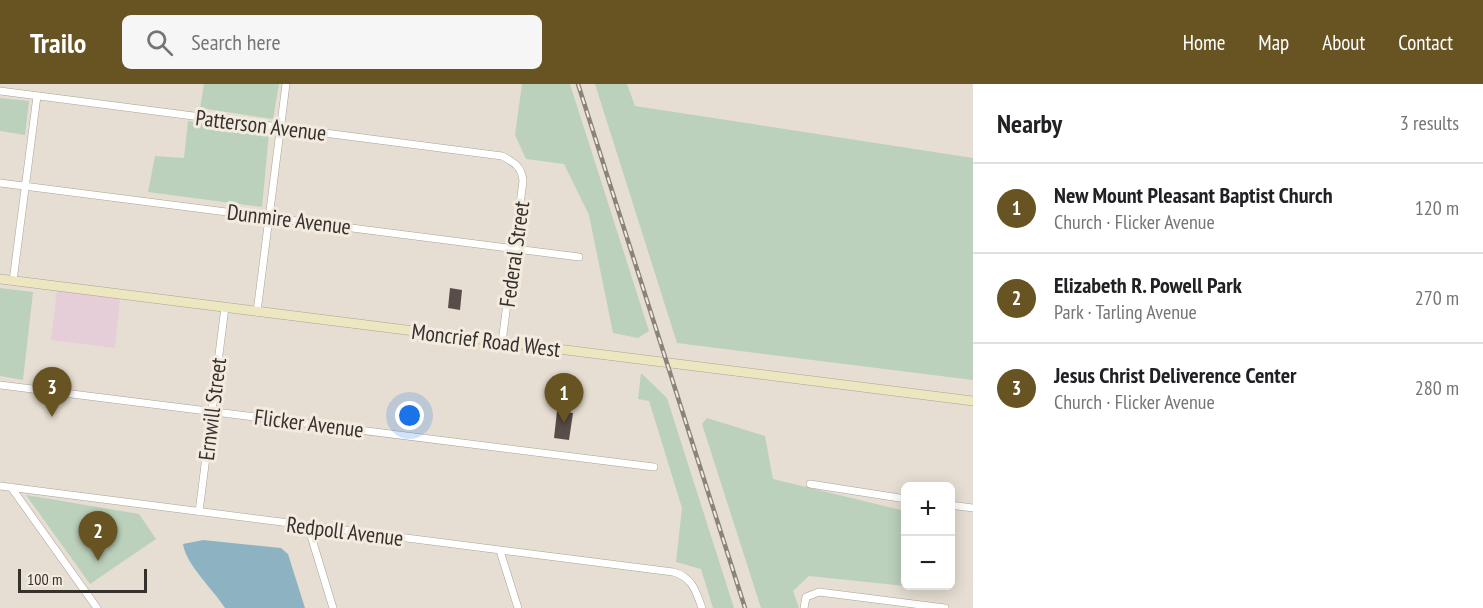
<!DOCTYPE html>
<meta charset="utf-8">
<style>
:root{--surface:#fff;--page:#f6f6f6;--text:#202124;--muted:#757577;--line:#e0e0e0;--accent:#675422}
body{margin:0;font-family:"PT Sans Narrow",sans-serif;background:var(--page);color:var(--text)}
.controls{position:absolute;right:18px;bottom:18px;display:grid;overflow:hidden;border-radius:9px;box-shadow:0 3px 15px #0003}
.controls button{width:54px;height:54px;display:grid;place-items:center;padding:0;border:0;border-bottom:2px solid var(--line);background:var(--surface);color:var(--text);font:30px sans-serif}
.scale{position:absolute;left:18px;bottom:15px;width:129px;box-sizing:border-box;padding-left:6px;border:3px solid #35322e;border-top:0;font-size:16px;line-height:21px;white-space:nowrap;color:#35322e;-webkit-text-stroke:4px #f3ebdf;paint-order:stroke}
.you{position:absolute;left:410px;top:332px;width:21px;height:21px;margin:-15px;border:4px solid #fff;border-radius:50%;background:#1a73e8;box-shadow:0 0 0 9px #1a73e833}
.badge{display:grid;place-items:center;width:39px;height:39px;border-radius:50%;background:var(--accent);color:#fff;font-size:20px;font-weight:700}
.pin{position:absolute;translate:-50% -50px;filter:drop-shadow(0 2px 3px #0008)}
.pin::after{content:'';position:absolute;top:32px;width:21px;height:18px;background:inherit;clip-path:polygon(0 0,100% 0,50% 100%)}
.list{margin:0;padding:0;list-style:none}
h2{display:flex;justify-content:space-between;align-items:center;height:78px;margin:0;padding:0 24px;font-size:26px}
h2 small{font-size:20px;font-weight:400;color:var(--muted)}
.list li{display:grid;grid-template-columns:39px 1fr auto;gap:18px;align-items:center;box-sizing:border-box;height:90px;padding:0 24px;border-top:2px solid var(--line)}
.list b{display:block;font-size:22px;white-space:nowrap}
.list p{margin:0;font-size:20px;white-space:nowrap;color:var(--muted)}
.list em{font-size:20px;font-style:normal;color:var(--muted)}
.icon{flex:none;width:33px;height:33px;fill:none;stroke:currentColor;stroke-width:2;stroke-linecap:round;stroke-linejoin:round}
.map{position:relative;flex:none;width:973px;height:524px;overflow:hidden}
header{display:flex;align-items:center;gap:36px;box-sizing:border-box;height:84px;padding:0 30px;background:var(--accent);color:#fff}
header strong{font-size:28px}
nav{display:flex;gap:33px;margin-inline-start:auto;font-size:21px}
.search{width:420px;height:54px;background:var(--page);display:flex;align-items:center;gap:15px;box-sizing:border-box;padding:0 21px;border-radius:9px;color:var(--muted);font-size:22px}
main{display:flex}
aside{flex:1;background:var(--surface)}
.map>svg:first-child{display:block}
.commercial{fill:#e6ced8}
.green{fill:#bcd1bc}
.water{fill:#8db3c3}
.building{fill:#594d49}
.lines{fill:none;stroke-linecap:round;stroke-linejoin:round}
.street-casing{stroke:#aaa297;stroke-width:8}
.secondary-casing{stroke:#aaa297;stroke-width:10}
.street{stroke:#fff;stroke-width:7}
.secondary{stroke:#ece7c0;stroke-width:9}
.rail-casing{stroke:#89837c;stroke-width:4.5}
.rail{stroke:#f3ebdf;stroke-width:2;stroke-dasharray:7;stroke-linecap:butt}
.labels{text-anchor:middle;stroke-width:6;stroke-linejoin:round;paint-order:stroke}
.street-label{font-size:22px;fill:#35322e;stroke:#f3ebdf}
</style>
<header>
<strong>Trailo</strong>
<div class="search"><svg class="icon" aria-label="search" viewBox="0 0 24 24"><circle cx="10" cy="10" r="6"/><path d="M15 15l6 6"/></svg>Search here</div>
<nav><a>Home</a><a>Map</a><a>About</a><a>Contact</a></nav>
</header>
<main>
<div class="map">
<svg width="973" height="524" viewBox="0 0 973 524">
<rect width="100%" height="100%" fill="#e6ded2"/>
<path class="commercial" d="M57 206 120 214 115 264 51 256Z"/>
<path class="green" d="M204 0H279L273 35 200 24Z
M522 0H570L649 247 638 254 613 249 589 131 564 80 526 75 515 51Z
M595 0H627L635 22 973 74V296L677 259Z
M0 14 29 17 25 51 0 47Z
M188 37 269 49 262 123 148 108 155 72 184 74Z
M0 204 33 208 23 296 0 292Z
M641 289 667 314 734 524H713L701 485 676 478 682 424 649 317 638 315Z
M707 334 765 352 773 395 905 427 906 502H934V505L809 492 793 507 799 524H761L702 340Z
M26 411 139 430 156 455 90 500Z"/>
<path class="water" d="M203 456 281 464 288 470 305 524H225C213 505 186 481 183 460Z"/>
<path class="building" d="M450 204 462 206 460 226 448 224Z
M557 327 573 329 569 356 554 354Z"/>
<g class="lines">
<defs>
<path id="street" d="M0 7 502 72C514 78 522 83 523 97L502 258
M0 99 579 173
M13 197 37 12
M257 228 286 0
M0 301 654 383
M810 400 906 415
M0 402 673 488C692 493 696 507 702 524
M11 403 97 524
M950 421 973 424
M199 428 225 223
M308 442 333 524
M500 467 518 524
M804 524 806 513 819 508 945 524"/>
<path id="secondary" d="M0 195 973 317"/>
</defs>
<use href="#street" class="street-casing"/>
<use href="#secondary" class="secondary-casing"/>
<use href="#street" class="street"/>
<use href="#secondary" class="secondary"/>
<defs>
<path id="rail" d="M578 0 745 524"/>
</defs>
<use href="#rail" class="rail-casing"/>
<use href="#rail" class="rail"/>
</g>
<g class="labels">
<g class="street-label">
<text transform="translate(261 41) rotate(7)" y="8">Patterson Avenue</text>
<text transform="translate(289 135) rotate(7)" y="8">Dunmire Avenue</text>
<text transform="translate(514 170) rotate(-82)" y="8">Federal Street</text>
<text transform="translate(486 256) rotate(7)" y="8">Moncrief Road West</text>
<text transform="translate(212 325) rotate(-83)" y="8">Ernwill Street</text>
<text transform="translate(309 339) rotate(7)" y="8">Flicker Avenue</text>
<text transform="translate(345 447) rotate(7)" y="8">Redpoll Avenue</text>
</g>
</g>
</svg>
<div class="controls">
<button>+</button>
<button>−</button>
</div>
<div class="scale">100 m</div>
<div class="you"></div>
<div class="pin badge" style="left:564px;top:339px">1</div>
<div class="pin badge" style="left:98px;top:477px">2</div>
<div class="pin badge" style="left:52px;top:333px">3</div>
</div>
<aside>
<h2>Nearby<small>3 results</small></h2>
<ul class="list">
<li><span class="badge">1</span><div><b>New Mount Pleasant Baptist Church</b><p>Church · Flicker Avenue</p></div><em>120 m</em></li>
<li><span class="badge">2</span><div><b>Elizabeth R. Powell Park</b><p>Park · Tarling Avenue</p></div><em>270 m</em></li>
<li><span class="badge">3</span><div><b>Jesus Christ Deliverence Center</b><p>Church · Flicker Avenue</p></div><em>280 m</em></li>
</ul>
</aside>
</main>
